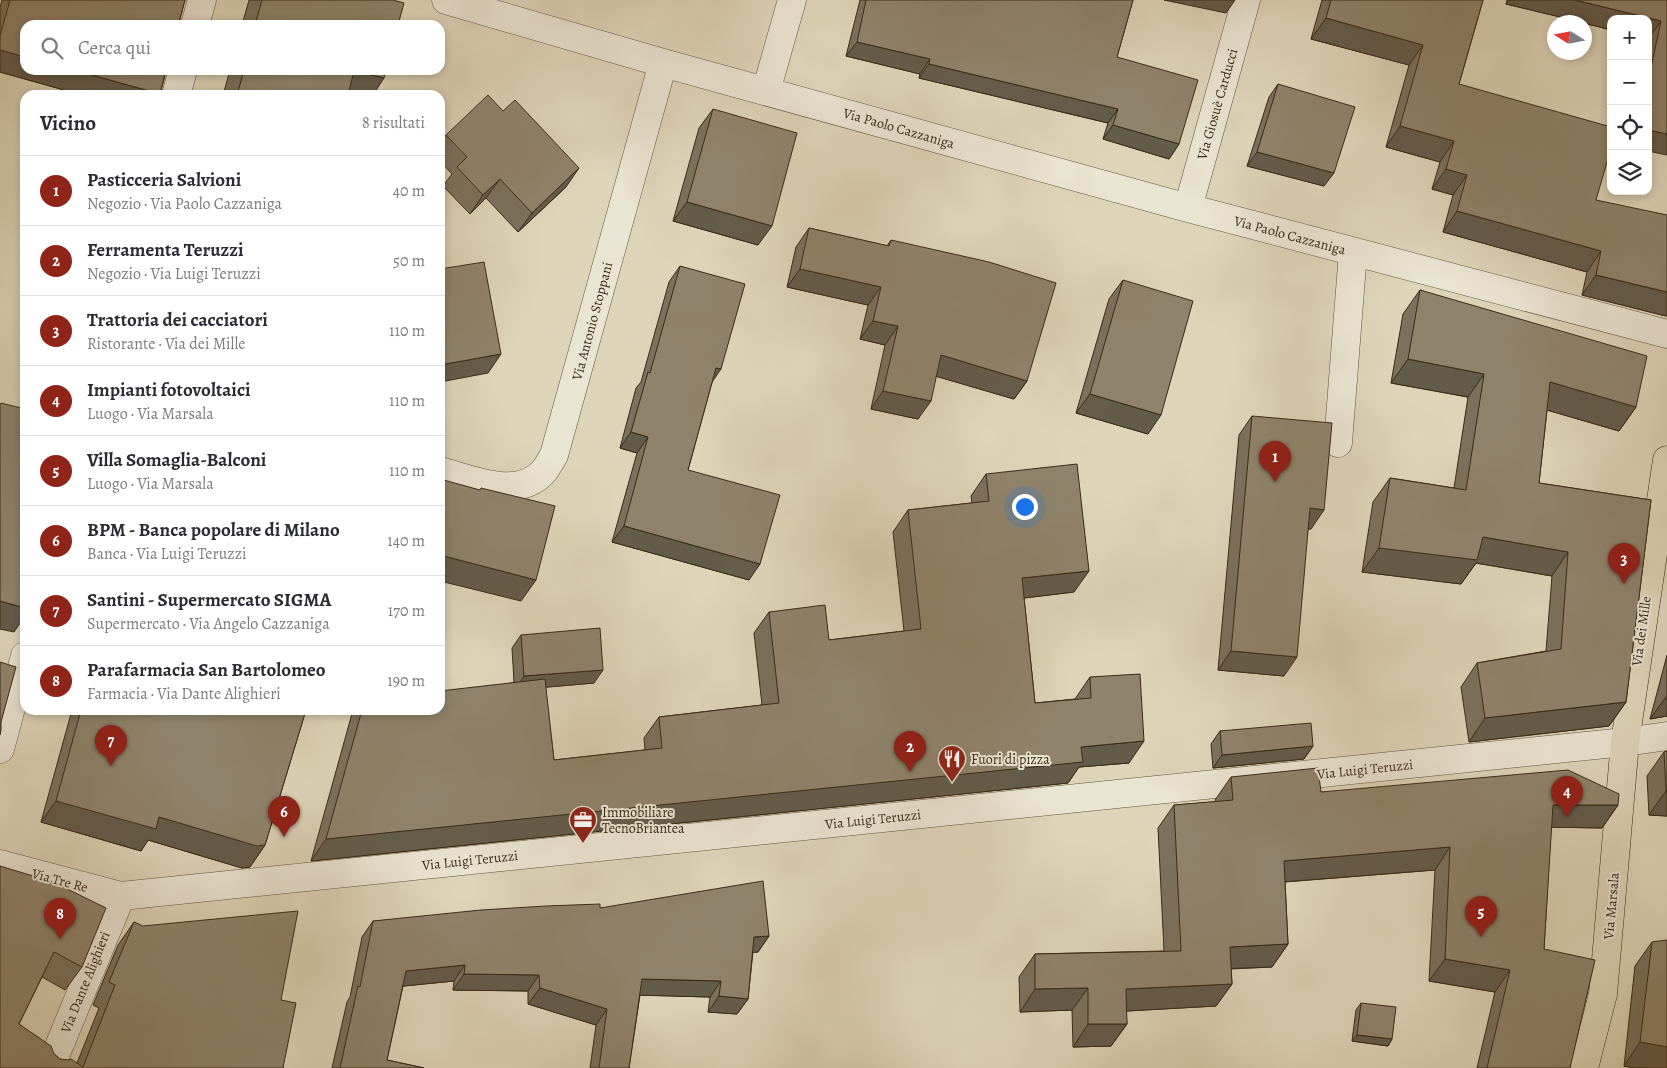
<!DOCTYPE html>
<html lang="it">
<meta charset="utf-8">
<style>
:root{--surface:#fff;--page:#f2f2f3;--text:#2b2b33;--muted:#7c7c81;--line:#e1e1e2;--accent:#8f2418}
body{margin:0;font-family:Alegreya,serif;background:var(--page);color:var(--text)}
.controls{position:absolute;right:15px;top:15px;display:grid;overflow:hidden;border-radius:10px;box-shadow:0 2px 8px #0003}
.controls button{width:45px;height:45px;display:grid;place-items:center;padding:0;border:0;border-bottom:1px solid var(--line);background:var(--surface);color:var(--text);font:25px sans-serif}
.compass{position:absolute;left:1547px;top:15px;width:45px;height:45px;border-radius:50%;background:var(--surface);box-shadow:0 2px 8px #0003;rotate:281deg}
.you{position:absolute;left:1024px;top:506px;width:18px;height:18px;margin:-12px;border:4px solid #fff;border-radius:50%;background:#1a73e8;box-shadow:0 0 0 8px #1a73e833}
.badge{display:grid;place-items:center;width:32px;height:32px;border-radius:50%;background:var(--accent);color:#fff;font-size:16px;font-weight:700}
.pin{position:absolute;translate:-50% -41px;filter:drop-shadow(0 1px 2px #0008)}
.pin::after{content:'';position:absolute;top:26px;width:18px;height:15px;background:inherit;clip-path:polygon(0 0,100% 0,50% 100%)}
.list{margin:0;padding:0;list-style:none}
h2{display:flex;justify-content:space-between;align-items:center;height:65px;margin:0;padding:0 20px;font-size:21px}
h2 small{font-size:16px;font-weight:400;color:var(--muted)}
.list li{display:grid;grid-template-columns:32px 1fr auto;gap:15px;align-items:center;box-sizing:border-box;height:70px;padding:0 20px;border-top:1px solid var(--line)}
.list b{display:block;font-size:19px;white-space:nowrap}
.list p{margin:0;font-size:16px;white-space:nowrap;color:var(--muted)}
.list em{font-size:16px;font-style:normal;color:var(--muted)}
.icon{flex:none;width:28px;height:28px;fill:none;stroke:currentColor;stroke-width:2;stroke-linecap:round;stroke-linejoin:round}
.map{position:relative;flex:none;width:1667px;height:1068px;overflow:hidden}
.search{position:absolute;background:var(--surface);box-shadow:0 2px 8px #0003;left:20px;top:20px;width:425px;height:55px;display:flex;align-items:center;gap:12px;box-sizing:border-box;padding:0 18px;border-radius:15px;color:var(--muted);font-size:19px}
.panel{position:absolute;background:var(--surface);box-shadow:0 2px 8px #0003;left:20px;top:90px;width:425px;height:625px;border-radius:15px}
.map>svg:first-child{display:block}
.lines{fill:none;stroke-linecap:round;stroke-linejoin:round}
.minor-casing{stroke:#62563f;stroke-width:29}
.major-casing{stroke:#392b16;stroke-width:29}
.minor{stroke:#eae4d2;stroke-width:28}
.major{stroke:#ded5b9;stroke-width:28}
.wall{fill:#7b715c;stroke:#392b16}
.shaded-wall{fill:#645c4b;stroke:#392b16}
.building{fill:#8f836b;stroke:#392b16}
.labels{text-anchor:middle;stroke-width:4;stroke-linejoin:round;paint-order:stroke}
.street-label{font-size:14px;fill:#392b16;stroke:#eae4d2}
.poi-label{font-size:14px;fill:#392b16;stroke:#eae4d2;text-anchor:start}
</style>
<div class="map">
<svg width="1667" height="1068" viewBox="0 0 1667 1068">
<rect width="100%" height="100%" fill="#ded5b9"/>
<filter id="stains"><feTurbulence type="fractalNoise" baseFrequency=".004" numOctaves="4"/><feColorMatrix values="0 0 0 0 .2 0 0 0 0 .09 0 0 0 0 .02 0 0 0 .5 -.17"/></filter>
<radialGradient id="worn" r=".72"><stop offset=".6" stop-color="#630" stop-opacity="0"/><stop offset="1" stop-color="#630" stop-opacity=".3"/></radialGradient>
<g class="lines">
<defs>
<path id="minor" d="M446 0 663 63 1188 208 1667 334
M195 25 202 0
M766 91 792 0
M176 95 183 70
M1188 208 1246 0
M1338 443 1353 252
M440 471C471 479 518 501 544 471 548 466 551 460 554 455L663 63
M0 749 25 656
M0 864 121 896 1625 742 1667 736
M50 1068 121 896"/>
<path id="major" d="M1584 1068 1603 994 1625 742 1667 460"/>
</defs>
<use href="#minor" class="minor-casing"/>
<use href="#major" class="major-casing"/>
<use href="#minor" class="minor"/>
<use href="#major" class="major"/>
</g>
<path class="wall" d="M2 0H185L160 94 159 95H82L0 72V7Z
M249 0H393L398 25H242Z
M860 0H1133L1117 57 1179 144 1169 159 1103 139 1108 123 919 78 920 74 846 56Z
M1322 0H1483L1459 84 1596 200 1666 316 1582 295 1587 272 1443 232 1453 195 1432 189 1440 162 1386 147 1409 65 1311 39Z
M1507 0H1667L1648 151V19H1611V30L1584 23V22H1581L1506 4Z
M230 70H386L373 95H223Z
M1278 84 1324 186 1247 166 1269 97Z
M713 109 758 245 673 221 699 128Z
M446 135 566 187 518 232 486 198 470 214 443 186 452 174 440 161V144Z
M809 228 887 246 891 240 1027 381 1014 399 936 376 918 419 871 409 885 345 860 339 868 305 787 287 796 247Z
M680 266 712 382 688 470 749 580 612 542 637 453 620 448 636 388 641 382 669 282Z
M1123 280 1148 434 1076 413 1109 299Z
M1420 290 1636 407 1619 431 1547 410 1539 483 1651 500 1626 702 1609 726 1469 742 1461 687 1477 663 1546 651 1552 576 1476 563 1461 584 1362 572 1373 502 1390 478 1454 488 1468 397 1391 383 1403 314Z
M1252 416 1311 529H1308L1284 676 1218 670 1239 435Z
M986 474 1074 592 1024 598 1035 703 1075 699 1090 677 1129 763 1079 767 1068 783 311 861 353 710H440L514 682 512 648 521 635 594 683 545 687 554 760 645 750 644 738 659 717 762 705 754 633 769 612 829 640 904 631 893 532 908 510 972 503 971 496Z
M1667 655V716L1650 719Z
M72 710H306L265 845 250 867 242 868 148 840 141 851 41 822Z
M1220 731 1313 746 1304 759 1213 768 1211 744Z
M1667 751V816L1649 815 1647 776 1664 752Z
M1231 777 1321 792 1618 805 1602 828 1551 827 1544 949 1570 1068H1477L1495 992 1429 981 1435 870 1285 882 1288 944 1272 967 1231 969 1232 984 1216 1006 1126 1011 1127 1024 1111 1046 1073 1047 1072 1010 1020 1012 1019 977 1035 954 1164 951 1158 828 1174 805 1216 802 1215 800Z
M0 866 82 967 65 990 42 977 19 1024 60 1059 77 1063 99 1008 93 1005 118 945 134 922 281 1000 283 1068H0Z
M600 908 769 936 758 952H753L748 999 737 1014 708 1012 710 997 640 995 629 1068H590L596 1025 528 1004V991L453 990 454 981 403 986 387 1060 424 1068H332L347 1002 350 997 362 937 373 921Z
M1652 942 1667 1068H1634L1624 1066 1635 966Z
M1361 1003 1392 1039 1388 1046 1352 1041 1356 1010Z"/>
<path class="shaded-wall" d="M1164 0H1235L1226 13Z
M1509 0H1575L1661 21 1648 39V19H1611V30L1584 23V22H1581L1506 4Z
M1326 18 1423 45 1409 65 1311 39Z
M857 42 930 59 920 74 846 56Z
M0 50 25 57V70H74L160 94 159 95H82L0 72Z
M929 64 1118 109 1108 123 919 78Z
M354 71 384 78 373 95H337Z
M1113 125 1179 144 1169 159 1103 139Z
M1400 126 1454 141 1440 162 1386 147Z
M1648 130 1667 134V155L1648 151Z
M1257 152 1334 173 1324 186 1247 166Z
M579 168 566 187 518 232 532 213Z
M1446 169 1467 175 1453 195 1432 189Z
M500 179 486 198 470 214 483 195Z
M687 202 772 226 758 245 673 221Z
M1457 211 1601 251 1587 272 1443 232Z
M800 269 881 287 868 305 787 287Z
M1596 275 1667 292V316H1666L1582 295Z
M873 321 898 326 885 345 860 339Z
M501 354 488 373 440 382V365Z
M941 355 1027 381 1014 399 928 374Z
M1408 359 1484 374 1468 397 1391 383Z
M716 368 721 369 710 385Z
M1550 382 1636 407 1619 431 1533 406Z
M883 391 931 401 918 419 871 409Z
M1090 394 1161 415 1148 434 1076 413Z
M631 432 648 437 637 453 620 448Z
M1310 508 1324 510 1311 529 1297 527Z
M624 526 760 564 749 580 612 542Z
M1483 537 1568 552 1552 576 1476 563 1461 584 1362 572 1379 548Z
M440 555 536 580 521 601 440 581Z
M1089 571 1074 592 1007 600 1022 578Z
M0 601 25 608V616L14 632 0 629Z
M1231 651 1297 657 1284 676 1218 670Z
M603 670 594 683 515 690 524 676Z
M1667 696V716L1650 719 1666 697Z
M1626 702 1609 726 1469 742 1485 718Z
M1144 741 1129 763 1079 767 1068 783 311 861 326 839 1081 747Z
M1313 746 1304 759 1213 768 1222 755Z
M1666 791H1667V816L1649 815Z
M56 801 159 817 265 845 250 867 242 868 148 840 141 851 41 822Z
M1553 805H1618L1602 828 1537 827Z
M1450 847 1435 870 1269 883 1284 861Z
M769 936 758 952 743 953 754 937Z
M1288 944 1272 967 1215 969 1230 947Z
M1445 959 1510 970 1495 992 1429 981Z
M465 965 454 981 395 987 406 971Z
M464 974 539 975 528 991 453 990Z
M642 979 721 981 710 997 631 995Z
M1232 984 1216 1006 1110 1012 1126 989Z
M540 988 607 1009 596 1025 528 1004Z
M1088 988 1072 1010 1020 1012 1035 989Z
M719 996 748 999 737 1014 708 1012Z
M1088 1024H1127L1111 1046 1073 1047Z
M1357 1035 1392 1039 1388 1046 1352 1041Z
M1640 1042 1667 1047V1068H1634L1624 1066Z"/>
<path class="building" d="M10 0H185L178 25H25V57L0 50V36Z
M262 0H393L404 3 398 25H255Z
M866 0H1133L1117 57 1198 80 1179 144 1113 125 1118 109 929 64 930 59 857 42Z
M1331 0H1483L1459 84 1611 127V148L1596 200 1667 215V292L1596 275 1601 251 1457 211 1467 175 1446 169 1454 141 1400 126 1423 45 1326 18Z
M1575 0H1667V134L1648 130V81L1661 21Z
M74 70H166L160 94Z
M244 70H386L384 78 354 71 348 95H237Z
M1278 84 1355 107 1334 173 1257 152Z
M488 95 503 111 515 100 579 168 532 213 500 179 483 195 457 167 467 157 446 135Z
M713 109 797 133 772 226 687 202Z
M809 228 889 246 891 240 989 262 1056 283 1027 381 941 355 931 401 883 391 898 326 873 321 881 287 800 269Z
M484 262 501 354 440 365V269Z
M680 266 745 284 721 369 716 368 688 470 780 495 760 564 624 526 648 437 631 432 648 372 650 373Z
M1123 280 1193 301 1161 415 1090 394Z
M1420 290 1647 356 1636 407 1550 382 1539 483 1651 500 1626 702 1485 718 1477 663 1561 649 1568 552 1483 537 1477 560 1379 548 1390 478 1466 490 1484 374 1408 359Z
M1 403 25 409V608L0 601V405Z
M1252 416 1332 423 1324 510 1310 508 1297 657 1231 651Z
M1077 464 1089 571 1022 578 1035 703 1091 698 1090 677 1140 674 1144 741 1081 747 1083 762 326 839 362 710H440V691L545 679 554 760 662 748 659 717 779 703 769 612 825 605 829 640 921 629 908 510 989 501 986 474Z
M440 479 480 490 481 488 555 506 536 580 440 555Z
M600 628 603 670 524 676 521 635Z
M440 634 442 635 440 644Z
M0 662 16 667 1 722V730L0 735Z
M81 710H306L265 845 257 846 159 817 156 829 56 801Z
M1311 723 1313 746 1222 755 1220 731Z
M1667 751V791H1666L1664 752Z
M1318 768 1321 792 1568 770 1619 794 1618 805H1553L1544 949 1595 960 1570 1068H1487L1510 970 1445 959 1450 847 1284 861 1288 944 1230 947 1232 984 1126 989 1127 1024H1088V988L1035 989V954L1181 951 1174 805 1233 800 1231 777Z
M0 866 53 882 106 908 82 967 54 952 19 1024 51 1046 54 1054 60 1059 68 1060 71 1059 83 1067 115 985 109 982 134 922 143 926 298 911 281 1000 296 1003 283 1068H0Z
M763 881 769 936 754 937 748 999 719 996 721 981 642 979 629 1068H599L607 1009 540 988 539 975 464 974 465 965 406 971 387 1060 424 1068H340L358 986 360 987 373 921 481 910 546 906 600 904V908Z
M1667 940V1047L1640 1042 1652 942Z
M1361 1003 1396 1007 1392 1039 1357 1035Z"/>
<defs>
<symbol id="restaurant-pin" viewBox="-11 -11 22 30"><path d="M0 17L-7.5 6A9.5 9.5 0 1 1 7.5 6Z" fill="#8f2418" stroke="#eae4d2"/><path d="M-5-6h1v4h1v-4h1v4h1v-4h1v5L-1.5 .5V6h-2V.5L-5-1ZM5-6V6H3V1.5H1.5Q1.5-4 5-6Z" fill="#fff"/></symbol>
<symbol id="office-pin" viewBox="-11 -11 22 30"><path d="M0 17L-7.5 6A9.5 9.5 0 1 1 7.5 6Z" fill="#8f2418" stroke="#eae4d2"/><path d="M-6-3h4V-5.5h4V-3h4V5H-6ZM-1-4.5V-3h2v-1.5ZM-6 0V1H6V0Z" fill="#fff"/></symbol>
</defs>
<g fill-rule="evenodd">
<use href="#restaurant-pin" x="936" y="743" width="32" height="43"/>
<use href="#office-pin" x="567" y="804" width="32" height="43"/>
</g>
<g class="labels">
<g class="street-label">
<text transform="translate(1217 104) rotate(-74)" y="5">Via Giosuè Carducci</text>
<text transform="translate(899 128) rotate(16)" y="5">Via Paolo Cazzaniga</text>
<text transform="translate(1290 235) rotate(15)" y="5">Via Paolo Cazzaniga</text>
<text transform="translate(592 321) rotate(-75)" y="5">Via Antonio Stoppani</text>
<text transform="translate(1641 631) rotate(-82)" y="5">Via dei Mille</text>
<text transform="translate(1365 769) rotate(-6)" y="5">Via Luigi Teruzzi</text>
<text transform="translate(873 819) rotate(-6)" y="5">Via Luigi Teruzzi</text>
<text transform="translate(470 860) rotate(-6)" y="5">Via Luigi Teruzzi</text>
<text transform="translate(60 880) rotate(15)" y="5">Via Tre Re</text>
<text transform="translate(1611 906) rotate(-85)" y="5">Via Marsala</text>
<text transform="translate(85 982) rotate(-68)" y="5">Via Dante Alighieri</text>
</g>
<g class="poi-label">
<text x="971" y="764">Fuori di pizza</text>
<text x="602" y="817">Immobiliare<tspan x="602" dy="16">TecnoBriantea</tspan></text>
</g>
</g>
<rect width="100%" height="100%" filter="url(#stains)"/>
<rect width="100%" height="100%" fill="url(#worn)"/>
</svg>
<div class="controls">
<button>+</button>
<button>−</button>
<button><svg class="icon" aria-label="locate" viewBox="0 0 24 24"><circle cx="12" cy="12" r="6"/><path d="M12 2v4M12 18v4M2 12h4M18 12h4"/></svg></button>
<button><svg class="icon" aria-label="layers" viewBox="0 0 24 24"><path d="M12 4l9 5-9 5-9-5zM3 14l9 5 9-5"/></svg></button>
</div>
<svg class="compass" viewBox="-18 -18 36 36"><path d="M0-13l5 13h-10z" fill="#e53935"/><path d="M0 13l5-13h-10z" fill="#7c7c81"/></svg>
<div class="you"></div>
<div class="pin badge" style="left:1275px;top:482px">1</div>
<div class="pin badge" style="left:910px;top:772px">2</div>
<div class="pin badge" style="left:1624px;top:584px">3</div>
<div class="pin badge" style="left:1567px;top:817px">4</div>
<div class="pin badge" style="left:1481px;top:937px">5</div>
<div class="pin badge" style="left:284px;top:837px">6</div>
<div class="pin badge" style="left:111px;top:766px">7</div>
<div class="pin badge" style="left:60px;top:939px">8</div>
<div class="search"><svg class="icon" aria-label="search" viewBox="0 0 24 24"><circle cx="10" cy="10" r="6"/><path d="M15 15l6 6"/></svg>Cerca qui</div>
<section class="panel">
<h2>Vicino<small>8 risultati</small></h2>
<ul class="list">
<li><span class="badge">1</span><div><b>Pasticceria Salvioni</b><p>Negozio · Via Paolo Cazzaniga</p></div><em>40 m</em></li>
<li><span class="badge">2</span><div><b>Ferramenta Teruzzi</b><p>Negozio · Via Luigi Teruzzi</p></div><em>50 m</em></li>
<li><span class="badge">3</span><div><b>Trattoria dei cacciatori</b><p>Ristorante · Via dei Mille</p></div><em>110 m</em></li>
<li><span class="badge">4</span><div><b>Impianti fotovoltaici</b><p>Luogo · Via Marsala</p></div><em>110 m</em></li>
<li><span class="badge">5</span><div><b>Villa Somaglia-Balconi</b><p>Luogo · Via Marsala</p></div><em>110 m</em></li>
<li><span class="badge">6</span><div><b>BPM - Banca popolare di Milano</b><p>Banca · Via Luigi Teruzzi</p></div><em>140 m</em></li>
<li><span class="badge">7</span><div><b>Santini - Supermercato SIGMA</b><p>Supermercato · Via Angelo Cazzaniga</p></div><em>170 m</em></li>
<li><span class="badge">8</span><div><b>Parafarmacia San Bartolomeo</b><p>Farmacia · Via Dante Alighieri</p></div><em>190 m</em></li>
</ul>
</section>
</div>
